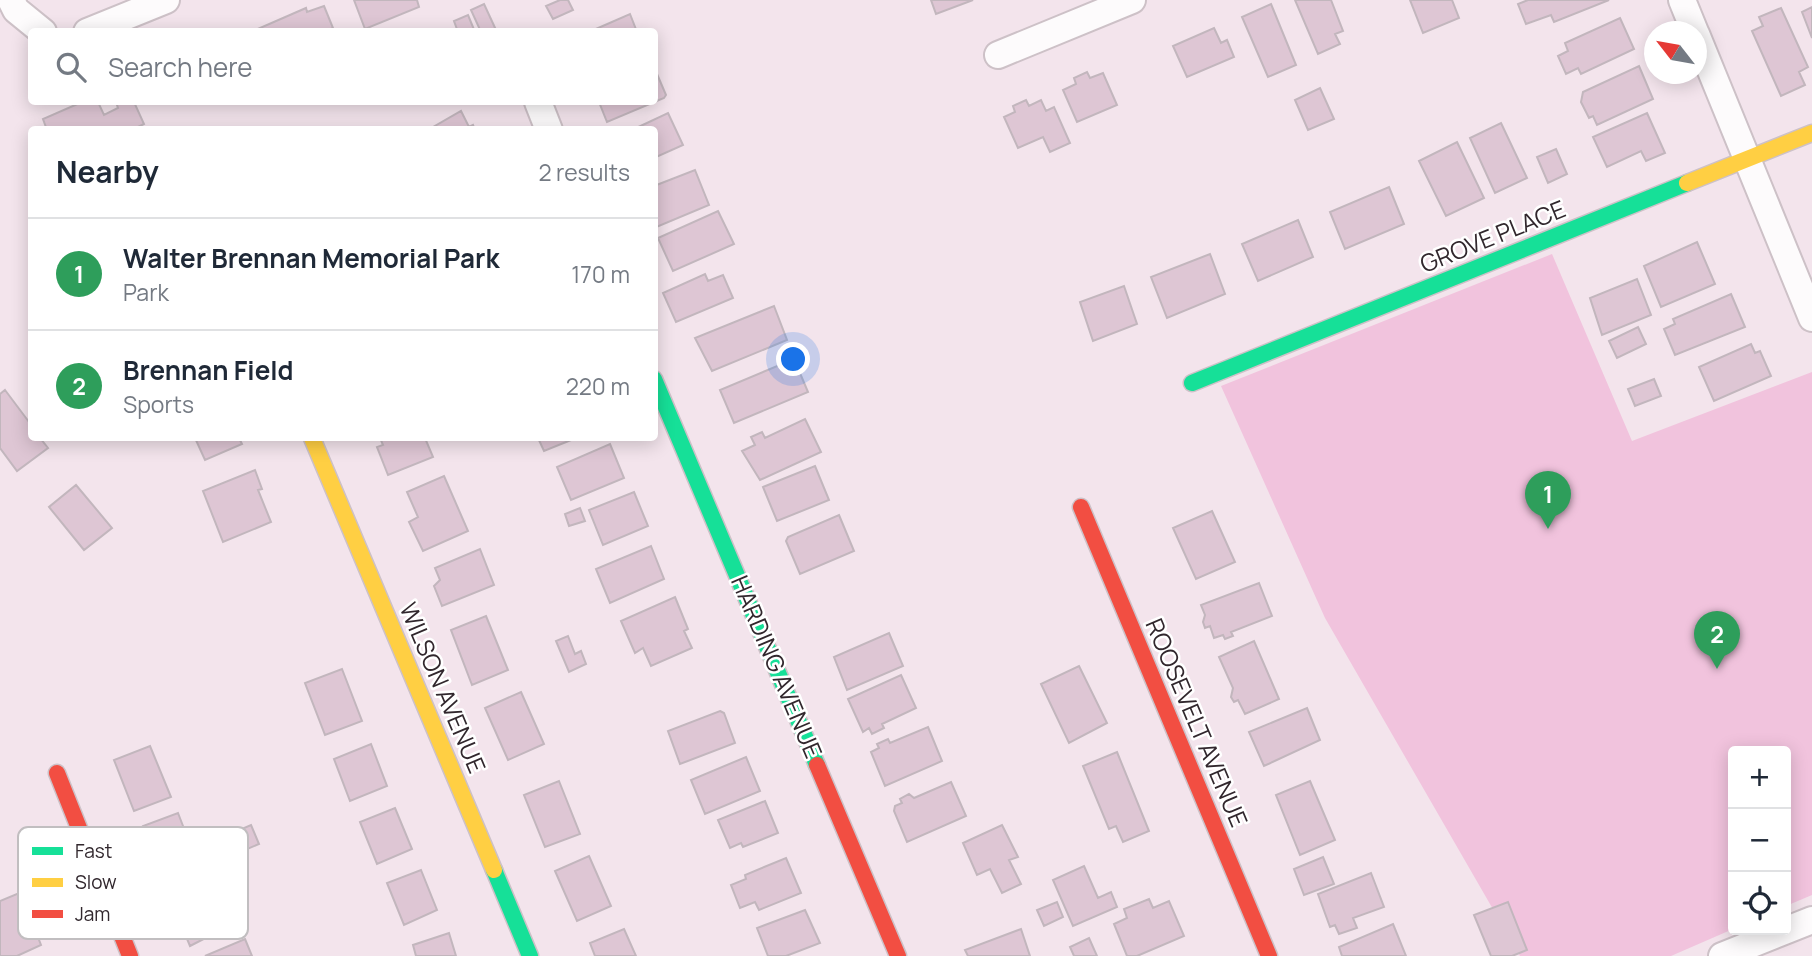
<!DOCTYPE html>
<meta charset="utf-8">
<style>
:root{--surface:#fff;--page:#f2f2f3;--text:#1f2937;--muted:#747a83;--line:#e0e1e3;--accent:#d93025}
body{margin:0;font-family:Manrope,sans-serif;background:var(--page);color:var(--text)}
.controls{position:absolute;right:21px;bottom:21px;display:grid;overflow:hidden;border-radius:7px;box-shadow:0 4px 18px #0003}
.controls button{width:63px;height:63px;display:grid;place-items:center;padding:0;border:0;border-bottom:2px solid var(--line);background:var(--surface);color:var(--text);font:35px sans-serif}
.compass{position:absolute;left:1644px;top:21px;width:63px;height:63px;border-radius:50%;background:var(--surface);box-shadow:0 4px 18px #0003;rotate:301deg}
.you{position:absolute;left:794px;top:360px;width:24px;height:24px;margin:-18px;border:5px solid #fff;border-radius:50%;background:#1a73e8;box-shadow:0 0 0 10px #1a73e833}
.badge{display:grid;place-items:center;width:46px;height:46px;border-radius:50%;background:var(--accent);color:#fff;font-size:23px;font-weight:700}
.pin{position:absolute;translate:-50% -58px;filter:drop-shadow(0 2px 4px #0008)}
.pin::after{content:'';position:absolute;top:37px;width:24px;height:21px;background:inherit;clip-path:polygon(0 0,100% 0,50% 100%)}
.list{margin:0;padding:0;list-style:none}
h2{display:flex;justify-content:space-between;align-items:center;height:91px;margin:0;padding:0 28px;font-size:30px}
h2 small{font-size:23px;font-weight:400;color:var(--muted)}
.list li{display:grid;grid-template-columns:46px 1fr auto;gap:21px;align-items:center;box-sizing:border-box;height:112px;padding:0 28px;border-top:2px solid var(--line)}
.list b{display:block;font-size:26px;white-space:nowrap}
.list p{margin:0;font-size:23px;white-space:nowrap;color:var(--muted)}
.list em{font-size:23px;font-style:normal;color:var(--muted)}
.icon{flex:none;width:38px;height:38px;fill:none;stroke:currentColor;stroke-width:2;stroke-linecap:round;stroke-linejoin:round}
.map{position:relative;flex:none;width:1812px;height:956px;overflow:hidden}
.search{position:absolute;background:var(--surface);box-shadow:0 4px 18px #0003;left:28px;top:28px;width:630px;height:77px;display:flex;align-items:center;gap:18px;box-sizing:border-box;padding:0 24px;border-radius:7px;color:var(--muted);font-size:26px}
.panel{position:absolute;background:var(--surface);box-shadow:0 4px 18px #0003;left:28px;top:126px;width:630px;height:315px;border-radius:7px}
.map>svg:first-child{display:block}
.green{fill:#f1c3dd}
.building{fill:#dec6d4;stroke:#c2b6bd;stroke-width:2}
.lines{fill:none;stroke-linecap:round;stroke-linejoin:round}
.street-casing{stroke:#cdc1c7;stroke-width:30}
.fast-casing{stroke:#cdc1c7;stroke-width:19}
.slow-casing{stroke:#cdc1c7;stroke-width:19}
.jam-casing{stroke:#cdc1c7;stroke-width:19}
.street{stroke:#fdfbfc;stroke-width:26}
.fast{stroke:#16e098;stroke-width:16}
.slow{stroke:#ffcf43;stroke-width:16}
.jam{stroke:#f24e42;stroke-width:16}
.labels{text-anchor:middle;stroke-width:5;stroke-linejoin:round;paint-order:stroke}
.street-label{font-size:24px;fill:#31272d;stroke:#fff}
.key{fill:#fff;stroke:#c1bec0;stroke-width:2}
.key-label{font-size:19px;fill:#31272d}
</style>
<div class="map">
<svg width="1812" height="956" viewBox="0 0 1812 956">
<rect width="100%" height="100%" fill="#f3e4ec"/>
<path class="green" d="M1552 254 1632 441 1812 372V895L1786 906V751H1733V929L1671 956H1520L1325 618 1221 386Z"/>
<path class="building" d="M354 0H417L419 7 365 29Z
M560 0H568L573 10 553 19 546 6Z
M931 0H973L936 14Z
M1295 0H1331L1343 31 1335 34 1340 44 1318 54Z
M1410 0H1452L1459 18 1423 33Z
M1528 0H1609L1554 22 1551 15 1526 24 1518 4Z
M484 4 496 30 493 32H481L471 10Z
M1271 4 1296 65 1268 77 1242 17Z
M324 6 333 28 325 32H251L306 8 307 12Z
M1812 7V38L1802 12Z
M1781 8 1808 67 1799 72 1805 85 1781 96 1752 31 1763 26 1759 17Z
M630 14 637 32H589Z
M468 15 475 32H458L454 21Z
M1620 18 1634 49 1581 74 1578 68 1566 74 1558 56 1568 51 1565 43Z
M1214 28 1221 43 1227 40 1234 57 1187 77 1173 46Z
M1639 66 1653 99 1597 125 1593 116 1589 118 1581 102 1583 92Z
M654 67 666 95 664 98 607 122 599 102H654Z
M1087 72 1090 78 1103 73 1117 105 1077 122 1063 90 1076 84 1074 78Z
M1320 88 1334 119 1308 130 1295 100Z
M1026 100 1029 106 1041 100 1046 111 1054 107 1070 143 1050 152 1043 137 1018 148 1004 117 1015 112 1013 106Z
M82 102H98L104 115 118 108 116 102H134L144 124 132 130H47L43 119Z
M461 111 469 127 473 125 475 130H428Z
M668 113 683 145 654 158V130H632Z
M1647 113 1665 153 1646 161 1641 151 1607 167 1593 137Z
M1501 123 1527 178 1495 193 1470 138Z
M1457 142 1484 198 1446 216 1419 161Z
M1556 149 1567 174 1548 183 1537 157Z
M695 170 709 205 654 228V186Z
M1389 187 1404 224 1345 249 1330 212Z
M718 211 734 244 673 271 658 238Z
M1298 220 1313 257 1258 281 1242 244Z
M1697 242 1715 284 1661 307 1644 266Z
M1210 254 1225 294 1167 318 1151 277Z
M705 274 708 281 723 275 733 298 676 322 663 293Z
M1637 279 1651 315 1602 335 1590 298Z
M1124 286 1137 324 1093 341 1080 302Z
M1731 294 1745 327 1675 355 1664 329 1675 324 1673 319Z
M774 306 787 340 712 371 695 338Z
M1638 327 1646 344 1617 358 1609 341Z
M1751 344 1755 353 1760 351 1771 376 1714 401 1699 367Z
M794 359 808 392 734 423 720 390Z
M1654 379 1661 396 1635 406 1628 389Z
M5 390 32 426V438H40L48 448 17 471 0 448V394Z
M805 419 821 452 760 480 742 451 755 445 751 437 762 432 765 438Z
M195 438H239L242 444 205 460Z
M380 438H425L433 457 388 475 377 447 383 445Z
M538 438H576L544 451Z
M610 444 624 478 571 500 557 467Z
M815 466 829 500 777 521 763 487Z
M255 470 262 489 258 490 271 522 223 542 203 491Z
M444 476 468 531 423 551 409 522 418 517 407 492Z
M76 485 112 528 84 550 49 507Z
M634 492 648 526 603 545 589 510Z
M580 508 585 521 569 526 565 514Z
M1212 511 1235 562 1196 579 1173 528Z
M839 515 854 551 800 574 786 541 788 537Z
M651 546 664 579 610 603 596 569Z
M480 549 494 585 442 606 434 586 440 580 435 568Z
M1259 583 1272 616 1231 632 1233 636 1225 639 1223 635 1214 638 1210 626 1205 628 1203 622 1205 615 1201 605Z
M675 597 688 629 684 631 692 648 651 666 643 648 635 653 621 621Z
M486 616 508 670 472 685 451 630Z
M889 633 903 666 847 690 834 657Z
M568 636 575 654 581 651 586 664 569 672 556 641Z
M1254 641 1279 699 1245 714 1238 700 1234 702 1231 697 1233 688 1219 657Z
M1079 666 1107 723 1069 743 1041 684Z
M342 669 362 721 325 735 305 683Z
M901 675 916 708 882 724 884 728 872 734 869 728 863 732 848 699Z
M521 692 544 744 508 760 485 708Z
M1307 708 1320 740 1264 766 1249 732Z
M720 711 724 713 735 743 680 764 668 731Z
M928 727 942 761 885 786 871 752 879 748 877 744 888 739 890 743Z
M371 744 387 786 350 801 334 759Z
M150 746 171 797 134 811 114 760Z
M1117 752 1149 831 1123 842 1116 826 1109 829 1083 766Z
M746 757 760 791 705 814 691 780Z
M559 781 580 834 545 847 524 795Z
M1310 781 1335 840 1300 855 1276 795Z
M951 782 966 816 907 842 894 811 895 806 902 803 900 799 909 794 914 798Z
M765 801 778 833 743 847 741 843 730 848 718 820Z
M395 808 412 849 377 864 360 822Z
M178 813 198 865 164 878 143 826Z
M251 825 259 844 245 850 237 831Z
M1002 825 1018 857 1009 860 1021 884 1002 893 990 869 977 875 963 843Z
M589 856 611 906 577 921 555 871Z
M1323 857 1334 884 1304 895 1294 869Z
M786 858 801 893 759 910 755 902 740 908 731 885 746 879 745 875Z
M1084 866 1098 898 1111 892 1117 907 1073 926 1053 880Z
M421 870 437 910 404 925 387 883Z
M1371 873 1384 907 1353 918 1357 928 1339 934 1335 925 1330 927 1318 894Z
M204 880 225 928 190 946 169 895Z
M24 891 40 929 36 932 41 945 17 956H0V901Z
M1149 899 1153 908 1169 901 1184 936 1137 956H1127L1114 924 1127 918 1124 909Z
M1057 902 1063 917 1044 926 1037 910Z
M1508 902 1527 950 1512 956H1491L1474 915Z
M805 910 820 943 786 956H768L757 928Z
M1393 924 1406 956H1342L1339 947Z
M624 929 636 956H595L590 943Z
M1021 929 1030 956H968L965 950Z
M449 933 456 956H416L413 945Z
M1089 938 1097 956H1074L1070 947Z
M245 939 252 956H205Z"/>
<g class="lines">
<defs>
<path id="street" d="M11 0 16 10 43 32
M1682 0 1695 32
M87 32 166 0
M1696 34 1812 318
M998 55 1132 0
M538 102 549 130
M1722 956 1812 920"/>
<path id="fast" d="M654 379 817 765
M1192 383 1687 183
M494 870 530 956"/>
<path id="slow" d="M1687 183 1812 133
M312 438 494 870"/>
<path id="jam" d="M1081 507 1269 956
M817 765 898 956
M57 773 130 956"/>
</defs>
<use href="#street" class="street-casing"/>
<use href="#fast" class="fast-casing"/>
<use href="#slow" class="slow-casing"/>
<use href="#jam" class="jam-casing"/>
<use href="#street" class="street"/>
<use href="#fast" class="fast"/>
<use href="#slow" class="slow"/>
<use href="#jam" class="jam"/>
</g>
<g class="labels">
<g class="street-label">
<text transform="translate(1493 237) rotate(-22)" y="8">GROVE PLACE</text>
<text transform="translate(776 667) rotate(67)" y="8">HARDING AVENUE</text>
<text transform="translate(442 688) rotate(67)" y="8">WILSON AVENUE</text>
<text transform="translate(1196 723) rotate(67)" y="8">ROOSEVELT AVENUE</text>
</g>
</g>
<rect x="18" y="827" width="230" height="112" rx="10" class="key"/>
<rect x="32" y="847" width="31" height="8" fill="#16e098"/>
<rect x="32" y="878" width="31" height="9" fill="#ffcf43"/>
<rect x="32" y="910" width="31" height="8" fill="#f24e42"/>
<g class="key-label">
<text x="75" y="858">Fast</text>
<text x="75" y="889">Slow</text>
<text x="75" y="921">Jam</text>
</g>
</svg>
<div class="controls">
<button>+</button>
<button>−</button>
<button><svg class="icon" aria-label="locate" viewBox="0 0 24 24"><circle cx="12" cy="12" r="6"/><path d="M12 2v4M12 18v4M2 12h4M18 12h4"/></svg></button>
</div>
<svg class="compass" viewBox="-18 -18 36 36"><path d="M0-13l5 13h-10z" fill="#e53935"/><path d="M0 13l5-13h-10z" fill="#747a83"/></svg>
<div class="you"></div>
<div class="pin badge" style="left:1548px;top:529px;background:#2e9e5b">1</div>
<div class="pin badge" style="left:1717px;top:669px;background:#2e9e5b">2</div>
<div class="search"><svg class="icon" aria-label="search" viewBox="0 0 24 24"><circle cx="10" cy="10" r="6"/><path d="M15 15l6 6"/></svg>Search here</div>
<section class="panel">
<h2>Nearby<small>2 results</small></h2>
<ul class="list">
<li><span class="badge" style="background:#2e9e5b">1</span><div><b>Walter Brennan Memorial Park</b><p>Park</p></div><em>170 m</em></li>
<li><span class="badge" style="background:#2e9e5b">2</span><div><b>Brennan Field</b><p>Sports</p></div><em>220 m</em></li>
</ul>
</section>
</div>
